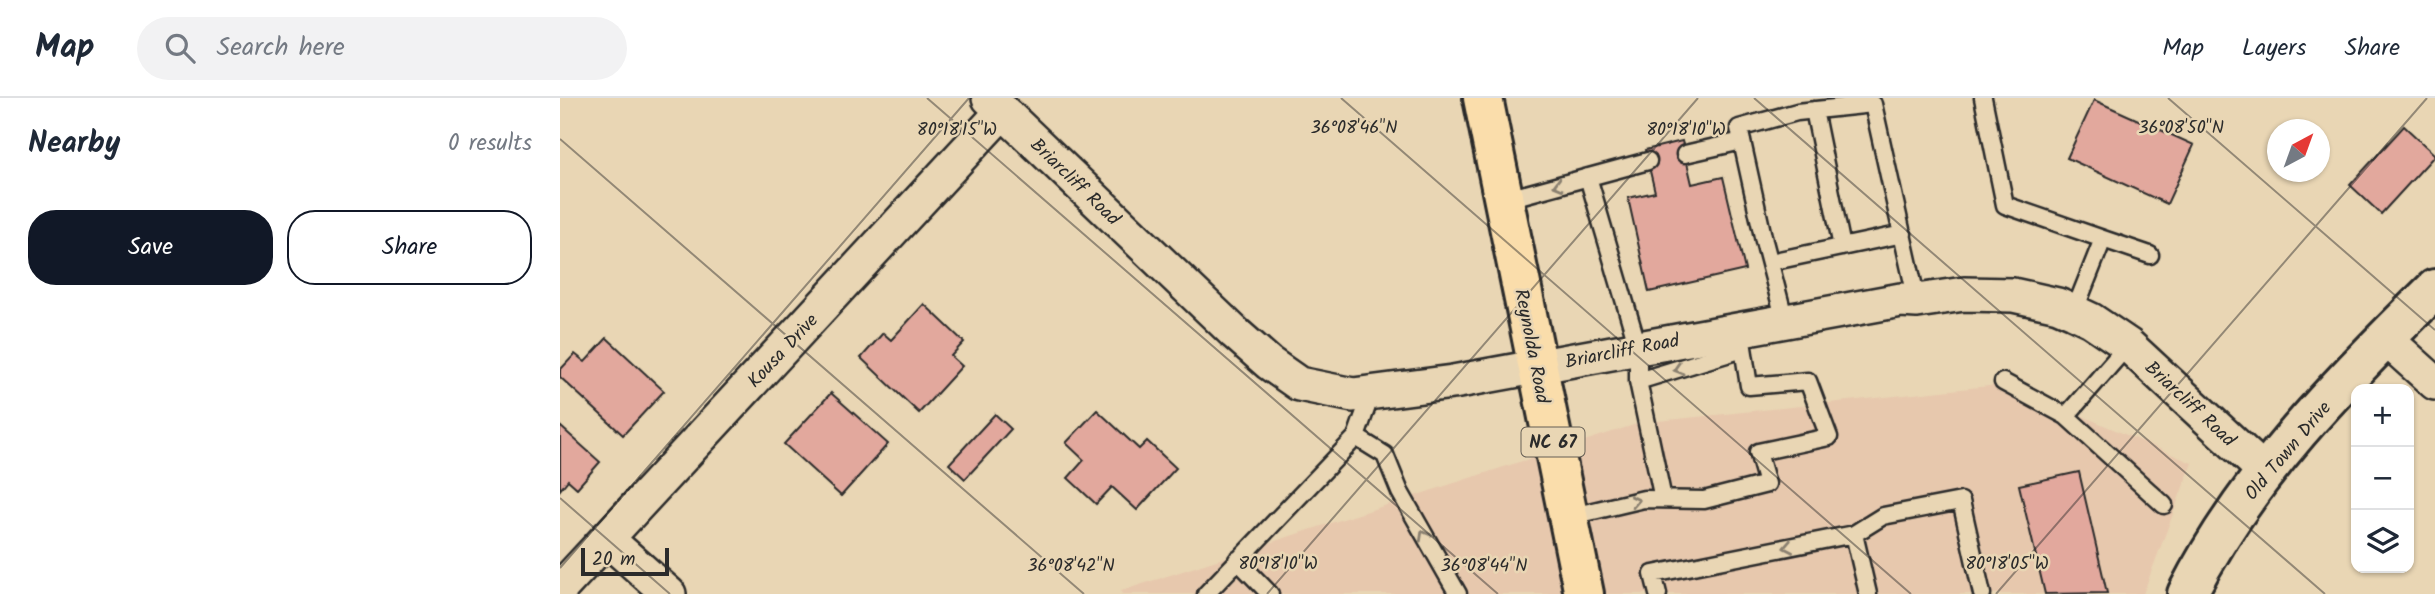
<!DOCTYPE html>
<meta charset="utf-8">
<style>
:root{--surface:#fff;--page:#f2f2f3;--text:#1f2937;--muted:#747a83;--line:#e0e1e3;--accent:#111827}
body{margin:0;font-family:Kalam,sans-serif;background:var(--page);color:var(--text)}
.controls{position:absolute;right:21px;bottom:21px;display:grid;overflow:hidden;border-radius:14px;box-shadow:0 2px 5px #0004}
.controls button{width:63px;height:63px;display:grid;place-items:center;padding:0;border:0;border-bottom:2px solid var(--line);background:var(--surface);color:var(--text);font:35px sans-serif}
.compass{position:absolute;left:1707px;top:21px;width:63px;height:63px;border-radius:50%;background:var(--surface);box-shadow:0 2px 5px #0004;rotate:41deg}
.scale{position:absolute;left:21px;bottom:18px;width:88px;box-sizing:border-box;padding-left:7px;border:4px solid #2b2b2b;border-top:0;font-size:19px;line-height:24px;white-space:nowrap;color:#2b2b2b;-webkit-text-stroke:5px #e9d6b4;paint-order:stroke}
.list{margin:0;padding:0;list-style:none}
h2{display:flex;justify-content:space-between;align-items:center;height:91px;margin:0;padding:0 28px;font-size:30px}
h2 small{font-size:23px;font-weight:400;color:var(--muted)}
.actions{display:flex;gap:14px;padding:21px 28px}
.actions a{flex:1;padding:16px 0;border:2px solid var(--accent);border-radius:28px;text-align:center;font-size:24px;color:var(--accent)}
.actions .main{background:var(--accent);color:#fff}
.icon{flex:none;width:38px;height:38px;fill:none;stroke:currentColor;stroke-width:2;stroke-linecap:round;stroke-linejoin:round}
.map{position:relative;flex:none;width:1875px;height:496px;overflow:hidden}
header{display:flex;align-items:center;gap:42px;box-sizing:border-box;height:98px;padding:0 35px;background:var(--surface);border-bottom:2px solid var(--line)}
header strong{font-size:33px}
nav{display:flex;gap:38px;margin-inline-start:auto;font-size:24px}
.search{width:490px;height:63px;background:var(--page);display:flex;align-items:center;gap:18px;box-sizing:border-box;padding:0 24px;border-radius:38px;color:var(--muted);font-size:26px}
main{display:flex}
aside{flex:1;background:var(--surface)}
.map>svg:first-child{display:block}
.built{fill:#e7c8ad}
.building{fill:#e2a89d;stroke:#2b2b2b;stroke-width:2}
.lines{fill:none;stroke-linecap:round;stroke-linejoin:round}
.lane-casing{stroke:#2b2b2b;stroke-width:21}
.street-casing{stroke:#2b2b2b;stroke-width:38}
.secondary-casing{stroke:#2b2b2b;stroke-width:44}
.primary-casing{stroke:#2b2b2b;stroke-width:44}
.lane{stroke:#e9d6b4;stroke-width:16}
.street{stroke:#e9d6b4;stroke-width:33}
.secondary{stroke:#e9d6b4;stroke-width:38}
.primary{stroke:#faddab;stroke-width:38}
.oneway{stroke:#8a8070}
.ticks{fill:none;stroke:#2b2b2b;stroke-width:2;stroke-opacity:0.45}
.labels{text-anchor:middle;stroke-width:5;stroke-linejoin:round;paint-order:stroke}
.shield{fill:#e9d6b4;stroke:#645e54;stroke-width:2}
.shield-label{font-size:18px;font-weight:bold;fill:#2b2b2b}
.street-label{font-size:19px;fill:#2b2b2b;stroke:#e9d6b4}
.ticks-label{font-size:18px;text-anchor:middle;fill:#2b2b2b;stroke:#e9d6b4;stroke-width:5;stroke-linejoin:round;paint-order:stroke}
</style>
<header>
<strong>Map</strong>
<div class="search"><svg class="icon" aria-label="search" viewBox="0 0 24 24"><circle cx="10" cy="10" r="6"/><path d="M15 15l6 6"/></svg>Search here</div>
<nav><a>Map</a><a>Layers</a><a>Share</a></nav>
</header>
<main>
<aside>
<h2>Nearby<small>0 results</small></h2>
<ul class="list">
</ul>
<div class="actions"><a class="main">Save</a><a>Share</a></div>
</aside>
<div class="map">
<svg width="1875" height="496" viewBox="0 0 1875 496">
<rect width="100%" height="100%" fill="#e9d6b4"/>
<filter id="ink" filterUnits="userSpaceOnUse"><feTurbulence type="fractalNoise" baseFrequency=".0143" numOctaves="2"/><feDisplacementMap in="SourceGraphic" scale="14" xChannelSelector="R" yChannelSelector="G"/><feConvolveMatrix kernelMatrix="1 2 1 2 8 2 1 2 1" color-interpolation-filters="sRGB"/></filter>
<g filter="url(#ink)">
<path class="built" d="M1448 286 1632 365 1583 496H562L561 493 1080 325Z"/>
<path class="building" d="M1534 2 1634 47 1607 106 1507 60Z
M1844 28 1875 57 1821 116 1790 87Z
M1122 43 1132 86 1163 79 1185 172 1089 194 1068 100 1095 94 1085 52Z
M364 206 404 244 391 258 402 268 359 315 301 260 323 235 331 242Z
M47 240 104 293 63 337 0 279V272L15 256 25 264Z
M271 295 328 346 281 398 224 346Z
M537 312 579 351 587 343 616 370 577 412 552 389 536 406 508 380 524 362 506 345Z
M435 316 451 331 405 381 389 366Z
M0 328 40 364 17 390 8 382 0 392Z
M1519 374 1547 495 1485 496 1459 387Z"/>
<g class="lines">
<defs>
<path id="lane" d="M1423 0 1445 107 1543 141 1514 214
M1254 12 1282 149
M1125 56 1182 43
M1028 79 1078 249V283
M944 102 1088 63
M1543 141 1590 157
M1210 164 1343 136
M1225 223 1204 143 1179 30 1237 14 1313 6 1357 203
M1568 247 1506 318 1604 407
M1443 284 1506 318
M796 339 825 357 840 394 898 496
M1103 401 1078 283 1183 251
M1008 419 1084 401 1144 402 1207 386 1198 354 1269 339 1248 283 1189 288 1180 230
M1294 436 1308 496
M677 462 710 496
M646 496 796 339 812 294
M1098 496 1093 476 1294 436 1323 418 1401 403 1422 496"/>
<path id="street" d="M429 0 675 235 709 265 739 286 793 297 893 284 1341 202 1357 203 1404 196 1453 197 1498 207 1514 214 1531 222 1568 247 1704 373
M1825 240 1875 285
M47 441 109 496
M0 491 443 13"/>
<path id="secondary" d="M1627 496C1686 379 1782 282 1875 191"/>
<path id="primary" d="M923 0 1024 496"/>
</defs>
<use href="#lane" class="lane-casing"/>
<use href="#street" class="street-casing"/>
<use href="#secondary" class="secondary-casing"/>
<use href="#primary" class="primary-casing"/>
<use href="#lane" class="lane"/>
<use href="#street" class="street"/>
<use href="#secondary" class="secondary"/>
<use href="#primary" class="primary"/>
</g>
<defs><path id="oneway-chevron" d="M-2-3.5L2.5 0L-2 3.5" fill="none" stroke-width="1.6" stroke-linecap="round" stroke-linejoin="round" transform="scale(1.75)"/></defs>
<g class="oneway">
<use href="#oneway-chevron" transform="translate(998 87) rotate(165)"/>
<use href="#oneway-chevron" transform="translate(1118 271) rotate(163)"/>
<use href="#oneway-chevron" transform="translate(1075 403) rotate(-12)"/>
<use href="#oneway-chevron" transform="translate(864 437) rotate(-119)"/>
<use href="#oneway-chevron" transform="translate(1228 449) rotate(169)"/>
</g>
</g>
<path class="ticks" d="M367 0 938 496M781 0 1351 496M1194 0 1765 496M1608 0 1875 232M0 41 524 496M0 400 110 496M0 470 409 0M707 496 1138 0M1436 496 1867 0"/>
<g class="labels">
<rect class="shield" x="961.5" y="329.5" width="63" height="29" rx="5"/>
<g class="shield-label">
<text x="993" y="350">NC 67</text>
</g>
<g class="street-label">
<text transform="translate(516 83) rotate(44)" y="7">Briarcliff Road</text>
<text transform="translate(973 248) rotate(79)" y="7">Reynolda Road</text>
<text transform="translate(222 252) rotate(-47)" y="7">Kousa Drive</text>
<text transform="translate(1062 252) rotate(-11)" y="7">Briarcliff Road</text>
<text transform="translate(1631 305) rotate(43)" y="7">Briarcliff Road</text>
<text transform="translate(1727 352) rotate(-50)" y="7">Old Town Drive</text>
</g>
</g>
<g class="ticks-label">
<text x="794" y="35">36°08'46"N</text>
<text x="1621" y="35">36°08'50"N</text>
<text x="397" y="37">80°18'15"W</text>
<text x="1126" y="37">80°18'10"W</text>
<text x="718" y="471">80°18'10"W</text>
<text x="1447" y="471">80°18'05"W</text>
<text x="511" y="473">36°08'42"N</text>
<text x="924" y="473">36°08'44"N</text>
</g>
</svg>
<div class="controls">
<button>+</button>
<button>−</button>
<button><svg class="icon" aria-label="layers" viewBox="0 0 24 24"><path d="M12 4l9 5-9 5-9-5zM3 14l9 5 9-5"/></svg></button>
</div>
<svg class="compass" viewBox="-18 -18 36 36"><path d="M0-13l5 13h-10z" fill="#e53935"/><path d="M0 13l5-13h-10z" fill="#747a83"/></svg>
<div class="scale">20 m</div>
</div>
</main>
